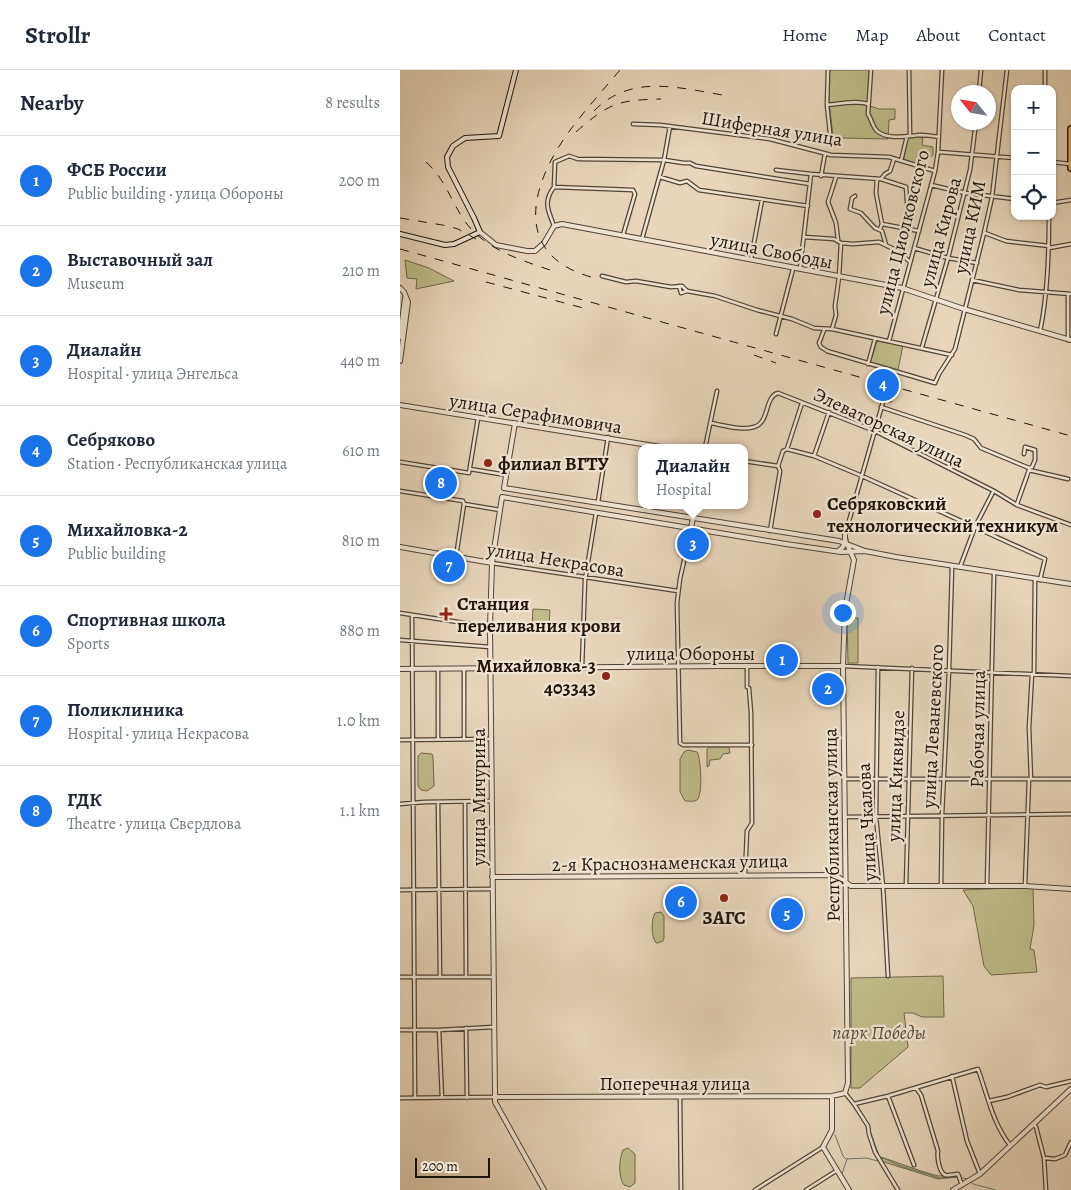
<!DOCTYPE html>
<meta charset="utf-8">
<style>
:root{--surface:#fff;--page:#f2f2f3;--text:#1f2937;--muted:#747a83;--line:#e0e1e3;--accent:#1a73e8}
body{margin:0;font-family:Alegreya,serif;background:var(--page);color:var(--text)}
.controls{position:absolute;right:15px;top:15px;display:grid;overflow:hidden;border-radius:10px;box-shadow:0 1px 4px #0004}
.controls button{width:45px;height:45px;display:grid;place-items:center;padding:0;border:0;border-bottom:1px solid var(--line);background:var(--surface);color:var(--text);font:25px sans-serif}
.compass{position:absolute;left:551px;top:15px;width:45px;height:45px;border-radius:50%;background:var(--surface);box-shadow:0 1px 4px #0004;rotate:301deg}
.scale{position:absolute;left:15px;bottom:12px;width:75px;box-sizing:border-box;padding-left:5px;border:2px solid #1f1409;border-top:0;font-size:14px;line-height:18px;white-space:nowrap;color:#1f1409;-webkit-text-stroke:4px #f0e4d2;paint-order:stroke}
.you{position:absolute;left:442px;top:542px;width:18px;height:18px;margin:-12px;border:4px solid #fff;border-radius:50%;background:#1a73e8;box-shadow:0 0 0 8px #1a73e833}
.badge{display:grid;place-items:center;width:32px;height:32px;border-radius:50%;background:var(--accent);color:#fff;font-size:16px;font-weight:700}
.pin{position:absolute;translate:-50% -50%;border:2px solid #fff;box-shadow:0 1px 5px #0006}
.popup{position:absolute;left:238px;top:374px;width:110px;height:65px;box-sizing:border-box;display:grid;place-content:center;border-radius:10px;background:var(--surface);filter:drop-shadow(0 1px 4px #0005);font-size:16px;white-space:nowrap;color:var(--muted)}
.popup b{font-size:19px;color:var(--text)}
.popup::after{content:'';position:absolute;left:50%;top:100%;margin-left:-10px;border:10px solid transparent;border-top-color:var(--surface)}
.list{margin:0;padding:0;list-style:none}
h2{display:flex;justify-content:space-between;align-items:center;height:65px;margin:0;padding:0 20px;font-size:21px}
h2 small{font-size:16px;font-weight:400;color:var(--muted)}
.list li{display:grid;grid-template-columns:32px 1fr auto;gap:15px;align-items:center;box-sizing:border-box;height:90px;padding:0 20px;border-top:1px solid var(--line)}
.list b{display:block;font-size:19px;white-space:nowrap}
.list p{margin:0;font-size:16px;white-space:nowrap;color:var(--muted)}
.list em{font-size:16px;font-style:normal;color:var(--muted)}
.icon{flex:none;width:28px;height:28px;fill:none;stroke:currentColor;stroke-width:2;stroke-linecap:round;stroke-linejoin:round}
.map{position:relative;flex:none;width:671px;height:1120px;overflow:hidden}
header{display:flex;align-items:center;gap:30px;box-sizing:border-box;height:70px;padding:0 25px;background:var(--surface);border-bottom:1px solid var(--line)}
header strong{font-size:24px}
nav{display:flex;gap:28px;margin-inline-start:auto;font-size:18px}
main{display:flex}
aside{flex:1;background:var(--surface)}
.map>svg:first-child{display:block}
.green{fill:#bebb8a;stroke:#6e684a}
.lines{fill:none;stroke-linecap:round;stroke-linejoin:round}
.stream{stroke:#67776d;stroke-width:1}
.minor-casing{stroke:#514435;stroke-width:5}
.tertiary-casing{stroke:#514435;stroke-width:6}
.secondary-casing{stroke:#1f1409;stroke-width:6}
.primary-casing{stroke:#1f1409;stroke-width:8}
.minor{stroke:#f0e4d2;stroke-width:2.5}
.tertiary{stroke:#f0e4d2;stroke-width:4}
.secondary{stroke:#f0e4d2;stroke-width:4}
.primary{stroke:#e4ba7d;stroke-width:5}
.rail{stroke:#1f1409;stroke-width:1;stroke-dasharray:9 9;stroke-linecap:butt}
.poi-dot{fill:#8f2418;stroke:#f0e4d2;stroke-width:2}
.labels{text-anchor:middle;stroke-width:4.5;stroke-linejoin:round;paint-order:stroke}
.street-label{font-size:19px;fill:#1f1409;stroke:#f0e4d2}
.poi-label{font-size:19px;font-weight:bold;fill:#1f1409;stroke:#f0e4d2;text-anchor:start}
.park-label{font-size:19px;font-style:italic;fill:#574e36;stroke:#f0e4d2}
</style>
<header>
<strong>Strollr</strong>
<nav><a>Home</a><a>Map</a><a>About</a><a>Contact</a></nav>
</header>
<main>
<aside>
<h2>Nearby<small>8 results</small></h2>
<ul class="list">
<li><span class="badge">1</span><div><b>ФСБ России</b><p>Public building · улица Обороны</p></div><em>200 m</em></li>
<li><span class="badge">2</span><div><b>Выставочный зал</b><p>Museum</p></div><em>210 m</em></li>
<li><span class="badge">3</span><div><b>Диалайн</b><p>Hospital · улица Энгельса</p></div><em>440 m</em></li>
<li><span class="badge">4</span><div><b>Себряково</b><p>Station · Республиканская улица</p></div><em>610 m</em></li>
<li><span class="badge">5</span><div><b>Михайловка-2</b><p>Public building</p></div><em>810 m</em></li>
<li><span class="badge">6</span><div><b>Спортивная школа</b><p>Sports</p></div><em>880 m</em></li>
<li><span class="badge">7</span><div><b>Поликлиника</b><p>Hospital · улица Некрасова</p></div><em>1.0 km</em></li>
<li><span class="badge">8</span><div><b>ГДК</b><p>Theatre · улица Свердлова</p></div><em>1.1 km</em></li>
</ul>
</aside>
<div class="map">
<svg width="671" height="1120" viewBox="0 0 671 1120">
<rect width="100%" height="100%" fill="#e8d5ba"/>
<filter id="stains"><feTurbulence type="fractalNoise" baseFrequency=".004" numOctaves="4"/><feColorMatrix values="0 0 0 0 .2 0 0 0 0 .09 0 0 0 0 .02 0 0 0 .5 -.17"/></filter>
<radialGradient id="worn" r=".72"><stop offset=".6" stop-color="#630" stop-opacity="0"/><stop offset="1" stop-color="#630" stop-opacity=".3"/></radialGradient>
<path class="green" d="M429 0H470L469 17 470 36 479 39H495V49L489 50 488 69 442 68 433 66 429 32Z
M518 67 523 68 522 75 533 77V85L521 94 508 93 504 89 507 68Z
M5 190 29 198 54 211 16 219 17 209 7 208Z
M477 271 503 275 498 300 470 293Z
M133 539 150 540 149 556 132 555Z
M447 547 458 548V593H448Z
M309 677H329L330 683 323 684 320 689 310 690 309 696 307 697V679Z
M288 680 297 682C301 688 303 725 297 730 294 732 289 731 285 731L280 722V689L284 682Z
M21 683 32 684 33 687 34 716 27 721 21 720 18 716V686Z
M633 817 634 855 630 879 634 880 637 902 591 905 584 896 573 836 563 820Z
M261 842 264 846V868L263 871 258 873H256C251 866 251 850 255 843Z
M543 906 544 947H522L513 943H504L508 977 460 1018H451V908Z
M228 1078 235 1084V1113L230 1117 224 1115C218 1107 219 1089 223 1080Z
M481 1087 521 1101 538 1106 555 1105 558 1107 538 1109 481 1091Z"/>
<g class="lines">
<path class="stream" d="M471 1063 479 1086
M435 1065 443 1086 446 1089 466 1088 478 1091
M481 1090 483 1088 501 1096 540 1108 558 1107
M442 1104 447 1089
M563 1108 568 1109
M571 1112 573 1114 596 1120"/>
<defs>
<path id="minor" d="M428 0 427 35 430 63
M471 0 468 44C472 50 472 56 477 61 487 70 507 66 520 65 526 65 533 66 539 67
M509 0 510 66
M645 0V19
M579 22 581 0
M427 35C440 34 456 30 468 34
M233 54 260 55 370 69 431 85 489 87 535 101
M539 82 615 88
M501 91 507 66
M652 92 671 94
M376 100 411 104
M421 106 425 84
M260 107 280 113 287 111 299 120 408 136
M436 107 428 132 436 153 438 170
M477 109 476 123 482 154 480 159
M481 109 485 104 490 101 494 89
M531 115 565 123 615 129
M154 117 155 92 169 86 178 89 264 90 284 93H290L296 96 410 114
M455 126 452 128 450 139 461 143 475 158 482 161 486 175
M652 133 671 130
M482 154 519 161
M154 156C148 140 143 132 154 117L233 120 235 124 223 165
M585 163 606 171 649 176
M404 167 434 169 441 173 453 174 479 172 498 181 510 192
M242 169 264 90 270 56
M514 178 548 188 577 193
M649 178 671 174
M351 189 362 130
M400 199 411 104 481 109 506 117 509 159
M202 206 226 212 236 211 271 217 282 216 287 221 315 226 357 240 392 249 414 258 432 259 552 285
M572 210 619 220 671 224
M279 216 281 223 287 221
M668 224V270
M432 259 436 245 435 236 439 207 441 173
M424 260 419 273 421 277 427 281 535 313 539 304 555 279 584 163 592 127 607 0
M640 261C648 224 649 184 649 146
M376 264 393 199
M489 271 535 101 538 82 542 0
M522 277 548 188 570 100 576 52
M468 294 475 269
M481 337 565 365 574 369 581 378 629 398 632 397 635 390V380L625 377 624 384
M310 353C324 355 341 361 354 357 370 353 364 327 378 323L475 361 594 421 617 435 671 455
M305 378 317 321
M387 379 414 386 462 406 645 489 640 510
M414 386 429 342
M344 391 378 396
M0 392 69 403 78 348
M378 396 383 381 387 379 402 333
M629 398V400L668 409
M70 399 106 405
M0 421 63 431 64 434 100 440
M198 432 208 367
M617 434 629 400
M291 459 280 509 277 533 280 673 283 675H352
M370 461 380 401 378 396
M447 474 445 465 483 332 484 329 490 330
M56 487 64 434
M92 493 278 521
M560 497 575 457 593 422
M0 543 90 557
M12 545 15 1028
M0 570 90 577
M443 596 671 606
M182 597 185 510 196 443
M478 597 476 747 483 816 488 906
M38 599V669
M64 599V669
M634 604 635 509
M0 670 91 669
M444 709H671
M631 709 629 658 632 604
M38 732 40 907
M65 732 66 907
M0 734 25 732 91 731
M446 747 671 744
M345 805 347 761 352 753 351 643 349 618 347 617V596
M625 815 629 709
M506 816 512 598
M541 816 542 745 549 601 552 497
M587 816 594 503
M0 820 92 819
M0 907H93
M66 958 67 1028
M0 960H39L93 957
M39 960 42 1028
M552 1006 567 1071 580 1104
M516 1018 521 1025 538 1081C537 1087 539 1102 545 1105 549 1106 555 1104 558 1104L562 1115
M445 1023 454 1034 488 1026 578 999C587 1024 593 1054 610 1075
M488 1026 514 1095
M280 1027 281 1120
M0 1028 95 1027
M589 1031 607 1027 640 1015 646 1017 671 1011
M454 1034 468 1056 469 1064 475 1082 498 1120
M634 1055 636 1057 644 1088 655 1089 665 1085 671 1072
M644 1088 646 1120
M355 1120 423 1077
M406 1120 436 1101"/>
<path id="tertiary" d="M80 162 96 175 127 181H135L144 173 154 156 162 154 502 218 564 239 671 270
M0 218 4 222 8 232 0 291
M0 267 5 228
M0 335 267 378
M115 353 104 418 439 471 465 481 496 487 671 514
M291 459 295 435
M0 477 92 493
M438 481C445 477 445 473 445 465
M0 599 323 596H443
M92 807 435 805 451 816H625L671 819
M432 1026V1060L423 1077 449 1120
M95 1027 432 1026 445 1023 448 1013 443 596 445 540 454 490 447 474
M144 1120 95 1032V1027L90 557 92 493 102 427 386 474 441 482 465 481
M553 1120 580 1104 671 1019"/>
<path id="secondary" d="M0 164 45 175 54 174 80 162 74 148 48 97 47 87 53 76 65 68 99 66 116 0"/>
<path id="primary" d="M671 59V98"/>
</defs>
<use href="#minor" class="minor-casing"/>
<use href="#tertiary" class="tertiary-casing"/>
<use href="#secondary" class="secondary-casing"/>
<use href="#primary" class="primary-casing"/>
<use href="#minor" class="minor"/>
<use href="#tertiary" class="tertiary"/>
<use href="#secondary" class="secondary"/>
<use href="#primary" class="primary"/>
<path class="rail" d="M194 41C232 2 282 19 329 26
M176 62C209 33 218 30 261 29
M26 92C45 109 50 129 64 150 84 179 118 189 150 200
M0 148 48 156 58 159 76 169
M0 179 671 366
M191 207C110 184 131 112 171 59 186 39 203 20 220 0
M86 212 187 239
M354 285 376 293"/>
</g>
<g class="poi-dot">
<circle cx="88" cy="393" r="5"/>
<circle cx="417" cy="444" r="5"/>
<path d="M43.5 536.5h5v5h5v5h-5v5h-5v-5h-5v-5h5z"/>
<circle cx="206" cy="606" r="5"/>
<circle cx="324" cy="828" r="5"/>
</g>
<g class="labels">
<g class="street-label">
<text transform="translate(372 58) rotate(9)" y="7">Шиферная улица</text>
<text transform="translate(569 157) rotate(-78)" y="7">улица КИМ</text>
<text transform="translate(502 162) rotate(-76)" y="7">улица Циолковского</text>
<text transform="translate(540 162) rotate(-75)" y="7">улица Кирова</text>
<text transform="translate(372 180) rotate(11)" y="7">улица Свободы</text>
<text transform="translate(136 343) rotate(9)" y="7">улица Серафимовича</text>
<text transform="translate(489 357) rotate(25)" y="7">Элеваторская улица</text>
<text transform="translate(156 489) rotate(9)" y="7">улица Некрасова</text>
<text x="291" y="590">улица Обороны</text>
<text transform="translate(532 656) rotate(-87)" y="7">улица Леваневского</text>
<text transform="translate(577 659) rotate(-89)" y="7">Рабочая улица</text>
<text transform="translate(495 706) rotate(-88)" y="7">улица Киквидзе</text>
<text transform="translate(78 727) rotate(-90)" y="7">улица Мичурина</text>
<text transform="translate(466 752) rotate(-93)" y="7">улица Чкалова</text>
<text transform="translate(431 755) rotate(-91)" y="7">Республиканская улица</text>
<text transform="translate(270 792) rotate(-1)" y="7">2-я Краснознаменская улица</text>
<text x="275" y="1020">Поперечная улица</text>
</g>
<g class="poi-label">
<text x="98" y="400">филиал ВГТУ</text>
<text x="427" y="440">Себряковский<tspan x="427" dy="22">технологический техникум</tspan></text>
<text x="57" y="540">Станция<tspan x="57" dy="22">переливания крови</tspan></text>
<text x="196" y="602" text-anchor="end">Михайловка-3<tspan x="196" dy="22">403343</tspan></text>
<text x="324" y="854" text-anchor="middle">ЗАГС</text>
</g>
<g class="park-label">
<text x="479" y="969">парк Победы</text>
</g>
</g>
<rect width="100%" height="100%" filter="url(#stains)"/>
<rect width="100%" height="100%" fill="url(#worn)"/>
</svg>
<div class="controls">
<button>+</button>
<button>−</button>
<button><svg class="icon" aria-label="locate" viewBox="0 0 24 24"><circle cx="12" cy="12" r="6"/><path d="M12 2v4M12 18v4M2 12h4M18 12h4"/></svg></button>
</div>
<svg class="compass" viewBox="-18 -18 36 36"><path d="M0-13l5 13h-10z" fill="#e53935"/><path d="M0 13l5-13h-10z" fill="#747a83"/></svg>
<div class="scale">200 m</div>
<div class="you"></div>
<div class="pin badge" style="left:382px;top:590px">1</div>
<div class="pin badge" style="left:428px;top:619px">2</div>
<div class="pin badge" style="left:293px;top:474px">3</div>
<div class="popup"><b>Диалайн</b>Hospital</div>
<div class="pin badge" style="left:483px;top:315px">4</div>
<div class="pin badge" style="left:387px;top:844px">5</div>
<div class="pin badge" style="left:281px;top:832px">6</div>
<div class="pin badge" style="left:49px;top:496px">7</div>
<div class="pin badge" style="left:41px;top:413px">8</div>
</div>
</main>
